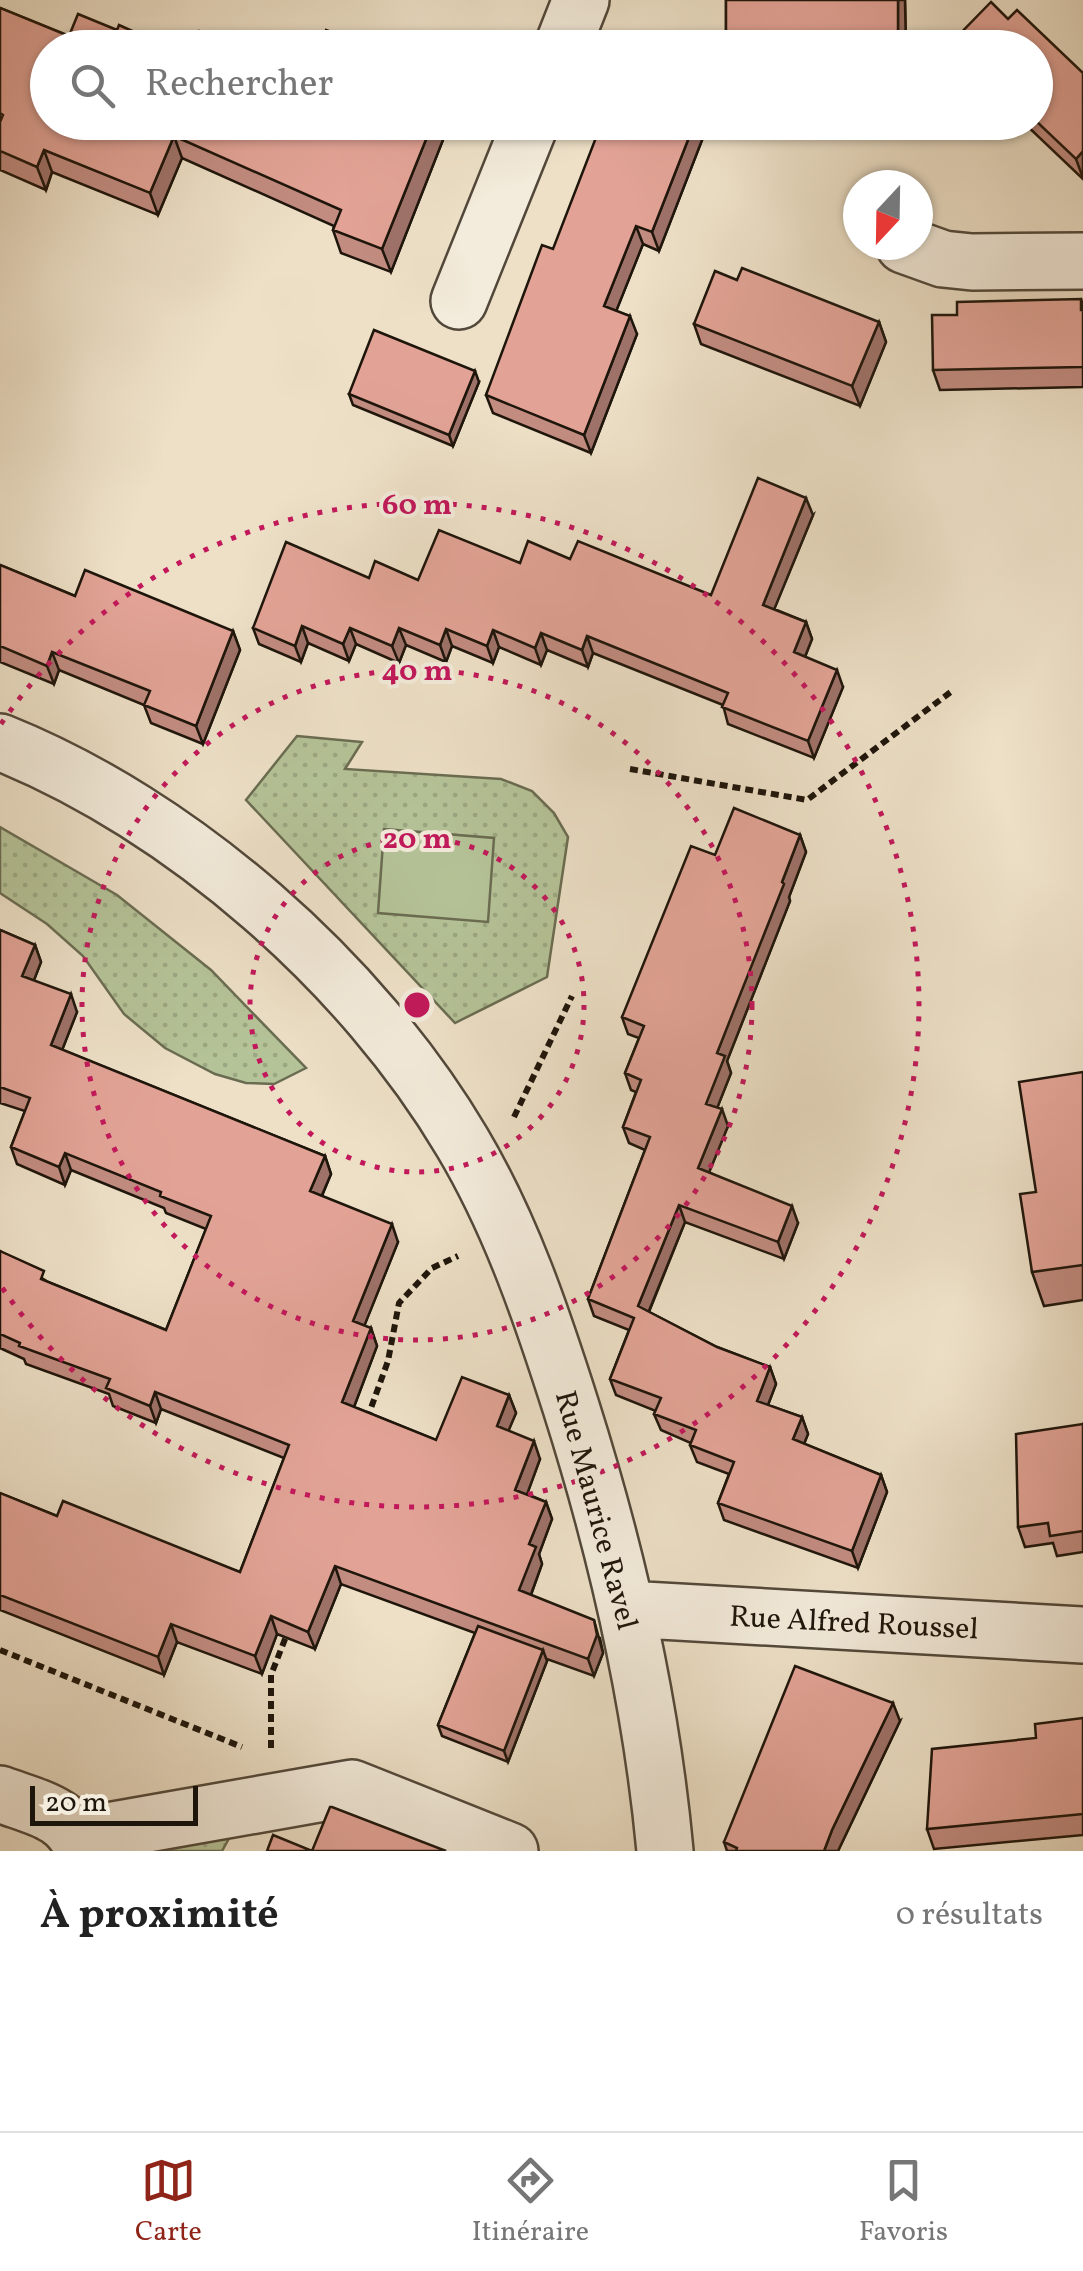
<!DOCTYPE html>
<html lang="fr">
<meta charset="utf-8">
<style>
:root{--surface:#fff;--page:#f2f2f2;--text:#222;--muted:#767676;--line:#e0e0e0;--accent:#8f2418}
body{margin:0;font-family:Vollkorn,serif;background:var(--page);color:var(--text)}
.compass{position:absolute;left:843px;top:170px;width:90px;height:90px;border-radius:50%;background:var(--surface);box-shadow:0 2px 8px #0004;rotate:202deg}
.scale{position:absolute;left:30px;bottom:25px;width:168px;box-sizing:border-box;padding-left:10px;border:5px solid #1e150b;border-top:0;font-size:28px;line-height:35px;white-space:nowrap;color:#1e150b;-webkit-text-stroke:8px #f3ebdb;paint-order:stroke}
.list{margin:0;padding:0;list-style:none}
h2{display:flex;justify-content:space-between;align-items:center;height:130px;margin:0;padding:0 40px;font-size:42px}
h2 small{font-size:32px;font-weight:400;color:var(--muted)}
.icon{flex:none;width:55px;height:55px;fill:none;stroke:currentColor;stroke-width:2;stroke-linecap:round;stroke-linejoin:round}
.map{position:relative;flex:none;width:1083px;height:1851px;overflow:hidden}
.search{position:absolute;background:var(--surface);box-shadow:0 2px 8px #0004;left:30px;right:30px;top:30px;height:110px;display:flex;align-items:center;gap:25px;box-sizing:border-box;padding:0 35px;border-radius:55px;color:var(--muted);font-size:38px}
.sheet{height:280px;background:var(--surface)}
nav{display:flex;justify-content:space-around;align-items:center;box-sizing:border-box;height:140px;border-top:2px solid var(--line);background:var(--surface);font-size:28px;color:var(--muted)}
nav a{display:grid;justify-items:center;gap:5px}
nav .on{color:var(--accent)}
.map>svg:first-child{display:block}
.grass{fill:url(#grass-dots);stroke:#6a6c52;stroke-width:2.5}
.garden{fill:#b5c398;stroke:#6a6c52;stroke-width:2.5}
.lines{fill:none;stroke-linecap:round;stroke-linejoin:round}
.minor-casing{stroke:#52483a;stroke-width:60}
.path{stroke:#1e150b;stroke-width:6;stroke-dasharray:8 5;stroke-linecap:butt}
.minor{stroke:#f3ebdb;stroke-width:55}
.wall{fill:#c28c81;stroke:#1e150b;stroke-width:2.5}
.shaded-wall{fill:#9e7269;stroke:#1e150b;stroke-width:2.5}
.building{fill:#e2a396;stroke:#1e150b;stroke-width:2.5}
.ring{fill:none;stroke:#c2185b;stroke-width:5;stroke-dasharray:5 10}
.labels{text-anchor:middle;stroke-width:8;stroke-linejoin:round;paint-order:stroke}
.street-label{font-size:30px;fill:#1e150b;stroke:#f3ebdb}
.centre{fill:#c2185b;stroke:#f3ebdb;stroke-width:5}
.ring-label{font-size:30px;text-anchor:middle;font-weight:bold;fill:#c2185b;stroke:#f3ebdb;stroke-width:8;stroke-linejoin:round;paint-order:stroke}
</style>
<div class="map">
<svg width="1083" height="1851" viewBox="0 0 1083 1851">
<defs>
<pattern id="grass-dots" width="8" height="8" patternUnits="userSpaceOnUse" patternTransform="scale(2.5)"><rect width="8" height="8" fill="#b5c398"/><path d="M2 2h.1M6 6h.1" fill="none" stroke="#9ba782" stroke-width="1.8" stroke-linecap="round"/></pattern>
</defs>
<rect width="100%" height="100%" fill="#ede0c7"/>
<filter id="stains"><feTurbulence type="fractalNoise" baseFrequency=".002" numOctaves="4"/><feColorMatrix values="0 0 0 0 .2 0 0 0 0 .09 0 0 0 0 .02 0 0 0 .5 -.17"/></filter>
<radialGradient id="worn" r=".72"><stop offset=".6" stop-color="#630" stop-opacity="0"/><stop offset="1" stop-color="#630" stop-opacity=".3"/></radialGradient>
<path class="grass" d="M297 736 362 742 345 769 501 779 532 791 554 813 568 837 547 977 455 1023 246 800Z
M0 827 117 895 211 970 306 1068 274 1084 246 1083 215 1074 165 1048 124 1014 83 956 47 924 0 893Z
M237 1824 222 1851H151Z"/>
<path class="garden" d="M384 829 494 838 488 922 378 913Z"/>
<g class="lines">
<defs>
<path id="minor" d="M562 48 581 0
M904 245 943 259 972 262 1083 261
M459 301 531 122
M0 742C182 815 362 973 462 1142 511 1224 542 1316 571 1407 617 1552 651 1700 665 1851
M626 1609 1083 1635
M0 1794C34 1807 71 1812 83 1851
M79 1836 352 1788 510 1851"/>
</defs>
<use href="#minor" class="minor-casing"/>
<path class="path" d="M630 769 807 800 952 691
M514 1117 572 996
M367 1419 388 1361 399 1303 432 1268 458 1256
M0 1650 242 1747
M271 1748V1675L287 1634"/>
<use href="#minor" class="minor"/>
</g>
<path class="wall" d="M726 0H905L906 48H729L726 42Z
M0 8 69 36 117 30 170 48 48 122H450L391 272 341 253 333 230 334 226 182 158 158 215 52 172 46 190 0 170Z
M1008 19 1083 73V179L1023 122H1036V48H954L952 42Z
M709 122 659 251 643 244 616 311 637 334 591 453 493 413 486 395 553 249Z
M1081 299 1083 305V387L940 390 933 370 957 315Z
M879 322 886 342 860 406 701 344 694 324Z
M479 382 453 446 353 405 349 394Z
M813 515 774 609 806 622 812 639 805 657 843 687 814 758 728 724 723 705 593 653 588 667 547 650 541 665 499 647 493 663 452 646 446 662 406 645 399 663 356 644 349 661 308 643 301 662 259 644 253 628 369 578 418 580 520 563 570 559 711 595Z
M0 565 75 596 233 631 240 650 203 744 151 723 144 705 59 670 54 684 0 662Z
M800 835 806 852 789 897 790 901 727 1061 731 1073 717 1108 728 1126 709 1172 798 1223 784 1259 685 1222 649 1312 717 1347 770 1367 776 1384 768 1405 802 1417 808 1434 804 1444 881 1475 887 1492 858 1568 724 1520 718 1503 729 1474 697 1462 690 1445 691 1443 661 1430 654 1414 656 1411 616 1395 610 1379 629 1330 594 1316 588 1299 645 1150 629 1143 623 1127 636 1092 631 1090 625 1073 639 1038 628 1034 622 1017 715 855Z
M0 930 35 945 41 962 34 980 77 1012 62 1050 325 1156 331 1174 322 1196 398 1242 364 1326 371 1328 377 1346 354 1407 436 1440 509 1395 516 1413 508 1431 540 1459 527 1494 546 1502 552 1519 539 1554 542 1564 531 1595 600 1638 603 1653 594 1676 547 1659V1661L508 1762 442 1736 438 1725 475 1633 341 1584 315 1649 277 1634 262 1674 177 1642 164 1675 0 1610V1493L57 1516 240 1572 284 1458 161 1409 156 1423 113 1406 109 1394 26 1364 24 1359 0 1348V1251L48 1282 166 1330 206 1229 166 1213 164 1208 71 1170 65 1185 17 1164 11 1147 25 1111 0 1103Z
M1083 1072V1300L1044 1306 1032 1272 1036 1192Z
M1083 1424V1552L1057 1556 1053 1543 1025 1547 1018 1527Z
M1083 1718V1835L934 1849 927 1829Z
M900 1721 838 1851H727L724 1842Z"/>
<path class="shaded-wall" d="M898 0H905V2L906 48H902L898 37Z
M433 122H450L391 272 382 249Z
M695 122H709L659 251 652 232Z
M174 136 182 158 158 215 150 193Z
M44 150 52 172 46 190 37 167Z
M1083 151V178L1076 159Z
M636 226 643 244 611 324 604 306Z
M630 316 637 334 591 453 584 435Z
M879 322 886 342 860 406 852 386Z
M475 371 479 382 453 446 449 435Z
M806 498 813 515 769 622 763 605Z
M806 622 812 639 800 669 794 652Z
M302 626 308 643 301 662 295 646Z
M350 628 356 644 349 661 343 644Z
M399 628 406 645 399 663 392 646Z
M446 629 452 646 446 662 440 645Z
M493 630 499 647 493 663 487 646Z
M233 631 240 650 203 744 196 726Z
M541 633 547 650 541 665 535 648Z
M587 636 593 653 588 667 582 650Z
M52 652 59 670 54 684 47 666Z
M837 670 843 687 814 758 808 741Z
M800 835 806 852 789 897 790 901 727 1061 731 1073 712 1121 706 1104 717 1053Z
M35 945 41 962 29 993 22 976Z
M71 994 77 1012 57 1063 51 1045Z
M722 1109 728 1126 704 1185 698 1168Z
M65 1153 71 1170 65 1185 59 1167Z
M325 1156 331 1174 316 1209 310 1191Z
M679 1205 685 1222 644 1323 638 1306Z
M792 1206 798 1223 784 1259 778 1242Z
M392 1224 398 1242 359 1339 353 1321Z
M371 1328 377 1346 349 1420 342 1402Z
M770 1367 776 1384 763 1418 757 1401Z
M155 1392 161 1409 156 1423 150 1406Z
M509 1395 516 1413 503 1444 497 1426Z
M802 1417 808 1434 799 1456 793 1439Z
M534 1441 540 1459 522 1508 515 1490Z
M881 1475 887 1492 858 1568 852 1551Z
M546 1502 552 1519 539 1554 542 1564 526 1608 519 1590 529 1544Z
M335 1566 341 1584 315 1649 308 1632Z
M271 1616 277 1634 262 1674 255 1656Z
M594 1620 603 1653 594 1676 588 1659Z
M171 1624 177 1642 164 1675 158 1657Z
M543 1650 547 1661 508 1762 504 1751Z
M893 1703 900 1721 838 1851H824L832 1830Z"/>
<path class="building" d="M726 0H898V37L726 42Z
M991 2 1008 19 1017 10 1083 73V151L1076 159 1036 121V48H958L952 42Z
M0 8 69 36 78 14 117 30 119 25 170 48H48V122H433L382 249 333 230 341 210 174 136 150 193 44 150 37 167 0 151V122L3 115 0 113Z
M326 30 365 45 366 42 379 48H319Z
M199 31 239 47 241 42 253 48H192Z
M602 122H695L652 232 636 226 604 306 630 316 584 435 486 395 542 245 553 249Z
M742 268 879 322 852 386 694 324 715 271 737 280Z
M1081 299V310H1083V367L933 370 932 315H957V302Z
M374 330 475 371 449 435 349 394Z
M758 478 806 498 763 605 806 622 794 652 837 670 808 741 722 707 728 693 587 636 582 650 541 633 535 648 493 630 487 646 446 629 440 645 399 628 392 646 350 628 343 644 302 626 295 646 253 628 286 542 369 578 375 561 418 580 439 530 520 563 528 541 570 559 578 541 711 595Z
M0 565 75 596 85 570 233 631 196 726 144 705 150 691 52 652 47 666 0 646Z
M734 808 800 835 782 882 784 884 717 1053 725 1056 706 1104 722 1109 698 1168 792 1206 778 1242 679 1205 638 1306 717 1347 770 1367 757 1401 802 1417 793 1439 881 1475 852 1551 718 1503 734 1462 690 1445 696 1430 654 1414 661 1398 610 1379 634 1318 588 1299 650 1137 623 1127 641 1080 625 1073 644 1026 622 1017 691 846 715 855Z
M0 930 35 945 22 976 71 994 51 1045 325 1156 310 1191 392 1224 353 1321 371 1328 342 1402 436 1440 462 1377 509 1395 497 1426 534 1441 515 1490 546 1502 529 1544 536 1547 519 1590 594 1620 597 1635 588 1659 335 1566 308 1632 271 1616 255 1656 171 1624 158 1657 0 1595V1493L57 1516 63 1501 240 1572 289 1445 155 1392 150 1406 106 1388 110 1379 19 1346 20 1343 0 1334V1251L44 1271 41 1279 166 1330 211 1216 160 1196 161 1192 65 1153 59 1167 11 1147 30 1098 0 1087Z
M1083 1072V1265L1032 1272 1020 1194 1036 1192 1019 1082Z
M1083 1424V1531L1050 1536 1048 1523 1018 1527 1016 1434Z
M478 1626 543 1650 504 1751 438 1725Z
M795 1666 893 1703 832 1830 824 1851H736L737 1848 724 1842Z
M1083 1718V1814L927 1829 932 1749 1036 1738 1035 1724Z
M330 1807H332L446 1851H267L273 1835 312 1851Z"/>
<g class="ring">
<circle cx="417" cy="1005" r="167"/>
<circle cx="417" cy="1005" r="335"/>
<path d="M1 724A502 502 0 1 1 1 1286"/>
</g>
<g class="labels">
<g class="street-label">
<text transform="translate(597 1510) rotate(75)" y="10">Rue Maurice Ravel</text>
<text transform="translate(854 1622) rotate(3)" y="10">Rue Alfred Roussel</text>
</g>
</g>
<circle cx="417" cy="1005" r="15" class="centre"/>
<g class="ring-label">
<text x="417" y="514">60 m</text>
<text x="417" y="680">40 m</text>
<text x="417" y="848">20 m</text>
</g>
<rect width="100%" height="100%" filter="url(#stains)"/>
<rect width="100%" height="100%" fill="url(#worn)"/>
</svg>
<svg class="compass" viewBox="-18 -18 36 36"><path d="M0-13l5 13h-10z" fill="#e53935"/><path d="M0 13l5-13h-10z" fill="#767676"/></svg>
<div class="scale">20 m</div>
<div class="search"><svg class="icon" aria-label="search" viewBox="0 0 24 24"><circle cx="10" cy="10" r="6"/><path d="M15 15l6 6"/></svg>Rechercher</div>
</div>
<section class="sheet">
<h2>À proximité<small>0 résultats</small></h2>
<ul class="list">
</ul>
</section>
<nav>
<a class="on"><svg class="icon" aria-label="map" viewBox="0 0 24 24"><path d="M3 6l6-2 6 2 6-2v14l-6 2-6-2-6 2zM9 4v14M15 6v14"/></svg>Carte</a>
<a><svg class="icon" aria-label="directions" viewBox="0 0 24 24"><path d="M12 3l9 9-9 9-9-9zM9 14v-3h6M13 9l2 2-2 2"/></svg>Itinéraire</a>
<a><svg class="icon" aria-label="saved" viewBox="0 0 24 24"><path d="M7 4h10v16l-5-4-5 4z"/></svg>Favoris</a>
</nav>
